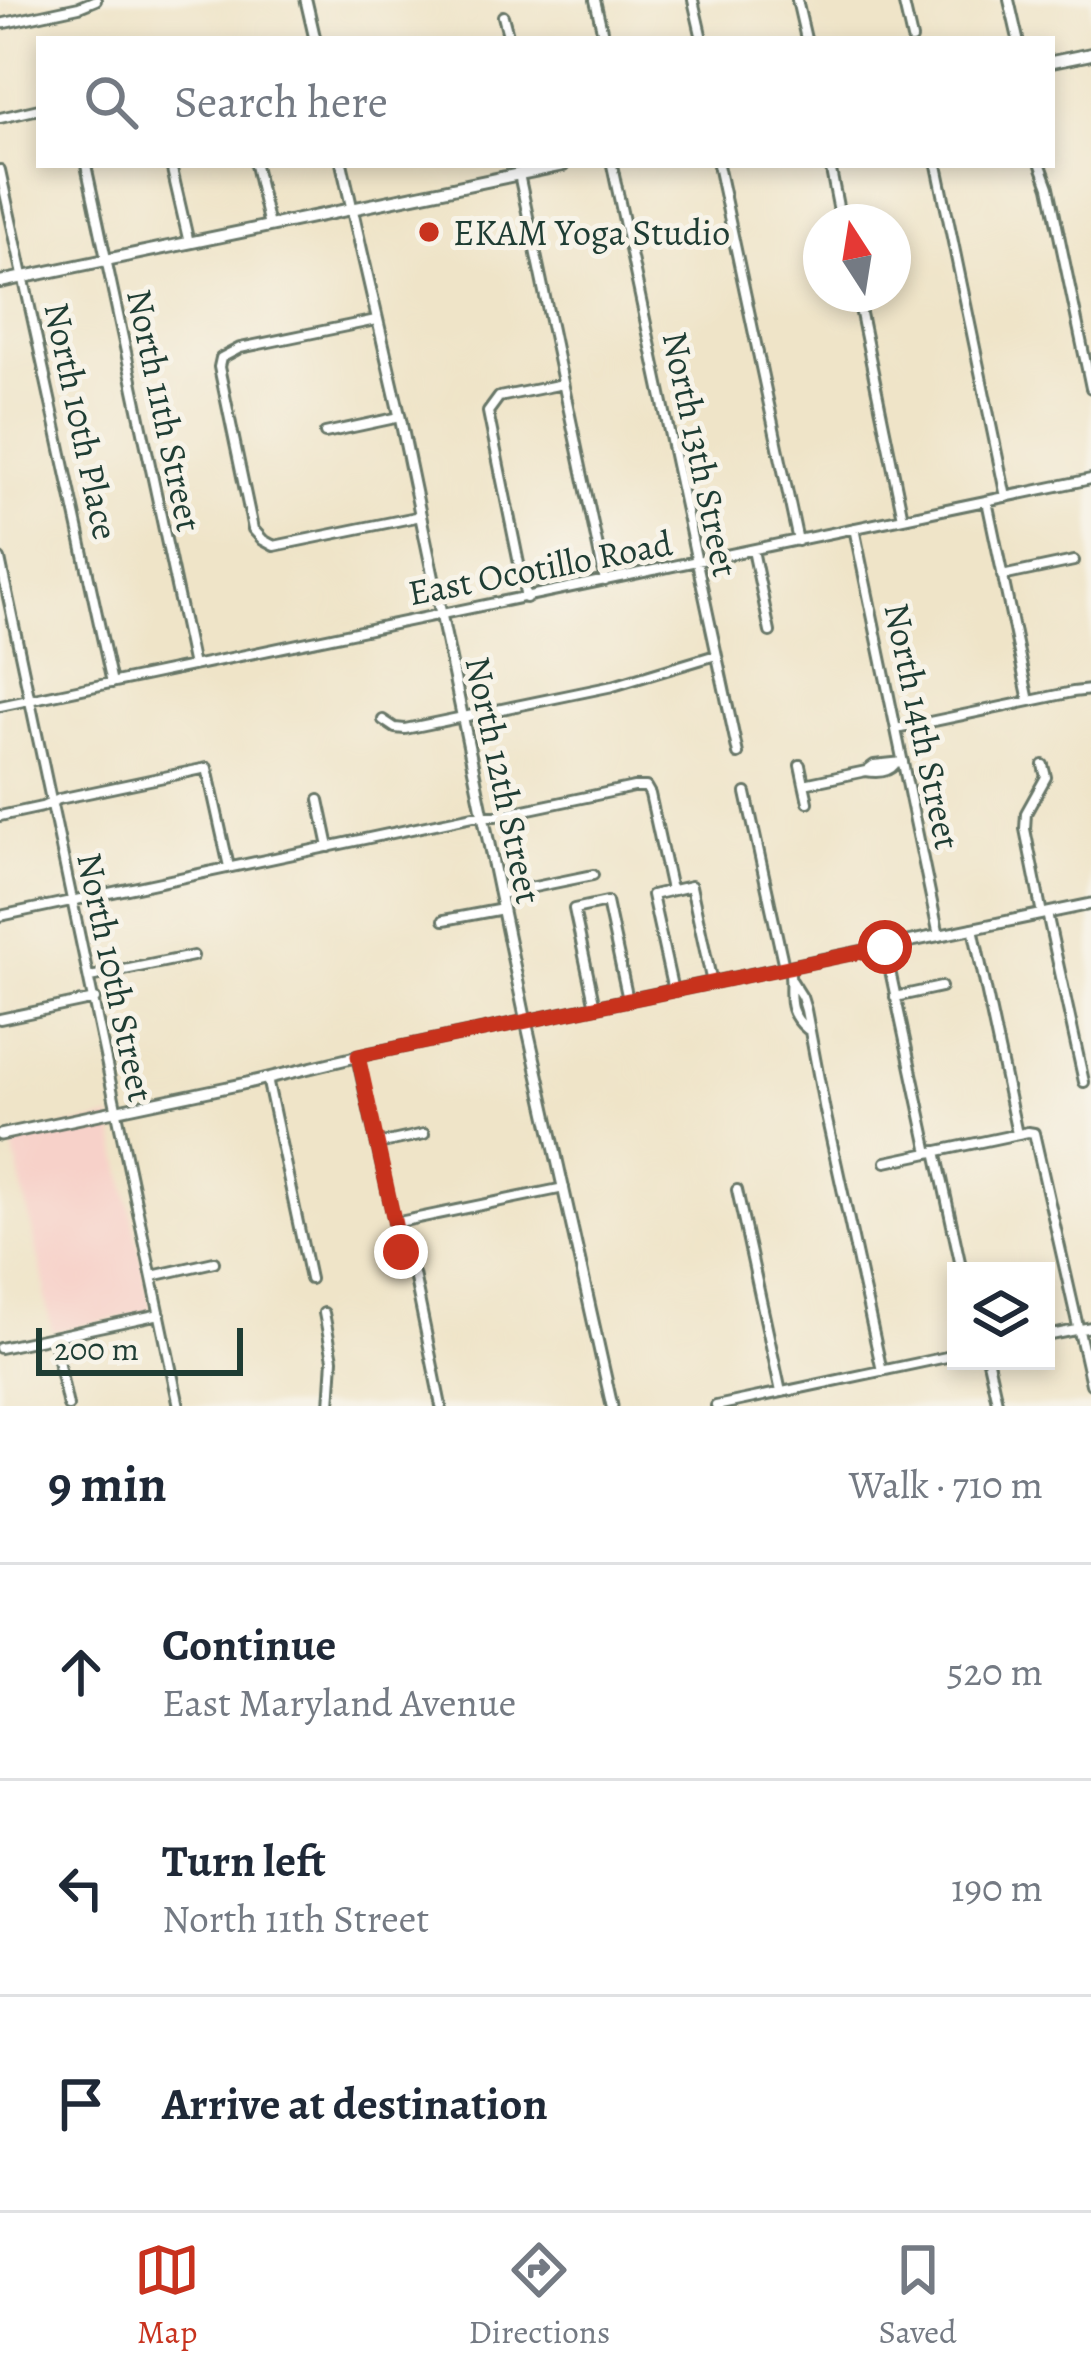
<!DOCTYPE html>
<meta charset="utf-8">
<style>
:root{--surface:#fff;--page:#f2f2f3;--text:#1f2937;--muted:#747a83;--line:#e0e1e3;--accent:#c8321e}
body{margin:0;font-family:Alegreya,serif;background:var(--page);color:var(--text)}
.controls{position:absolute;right:36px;bottom:36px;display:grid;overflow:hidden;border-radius:0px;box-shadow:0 6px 18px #0003}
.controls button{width:108px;height:108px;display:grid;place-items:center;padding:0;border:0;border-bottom:3px solid var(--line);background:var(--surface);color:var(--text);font:60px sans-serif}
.compass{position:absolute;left:803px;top:204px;width:108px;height:108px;border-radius:50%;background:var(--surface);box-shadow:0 6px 18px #0003;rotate:348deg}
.scale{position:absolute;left:36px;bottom:30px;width:207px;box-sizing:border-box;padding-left:12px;border:6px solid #1f3d34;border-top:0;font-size:33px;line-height:42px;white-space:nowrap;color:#1f3d34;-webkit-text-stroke:9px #f7f3e8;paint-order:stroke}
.stop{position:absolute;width:36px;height:36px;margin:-27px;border:9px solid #c8321e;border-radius:50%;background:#fff}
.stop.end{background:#c8321e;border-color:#fff;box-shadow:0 3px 12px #0008}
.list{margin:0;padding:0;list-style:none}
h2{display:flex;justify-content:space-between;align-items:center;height:156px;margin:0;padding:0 48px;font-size:51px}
h2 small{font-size:39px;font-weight:400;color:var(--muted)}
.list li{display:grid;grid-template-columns:78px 1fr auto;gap:36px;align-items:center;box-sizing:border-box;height:216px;padding:0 48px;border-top:3px solid var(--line)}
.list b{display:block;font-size:45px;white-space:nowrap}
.list p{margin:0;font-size:39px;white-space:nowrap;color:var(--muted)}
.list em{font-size:39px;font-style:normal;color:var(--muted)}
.icon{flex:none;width:66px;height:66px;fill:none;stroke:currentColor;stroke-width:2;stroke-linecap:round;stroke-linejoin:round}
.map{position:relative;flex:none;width:1091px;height:1406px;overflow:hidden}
.search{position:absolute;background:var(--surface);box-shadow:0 6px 18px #0003;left:36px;right:36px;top:36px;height:132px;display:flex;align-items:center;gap:30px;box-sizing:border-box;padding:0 42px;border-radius:0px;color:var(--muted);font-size:45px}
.sheet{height:804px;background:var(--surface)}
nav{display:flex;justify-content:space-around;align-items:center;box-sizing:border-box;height:168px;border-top:3px solid var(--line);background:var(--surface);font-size:33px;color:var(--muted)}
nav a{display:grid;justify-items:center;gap:6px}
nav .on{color:var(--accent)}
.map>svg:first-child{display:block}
.built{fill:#f7d1c9}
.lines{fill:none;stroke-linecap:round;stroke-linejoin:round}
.minor-casing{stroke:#687768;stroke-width:14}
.tertiary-casing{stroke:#687768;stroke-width:15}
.secondary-casing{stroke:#687768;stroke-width:16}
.minor{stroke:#fff;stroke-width:8}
.tertiary{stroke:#fff;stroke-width:9}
.secondary{stroke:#fff;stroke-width:10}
.route{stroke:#c8321e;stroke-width:15}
.poi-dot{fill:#c8321e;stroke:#f7f3e8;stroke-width:4.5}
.labels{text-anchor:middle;stroke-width:10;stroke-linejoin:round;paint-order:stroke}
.poi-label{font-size:36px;fill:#1f3d34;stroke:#f7f3e8;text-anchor:start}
.street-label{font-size:36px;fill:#1f3d34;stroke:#f7f3e8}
</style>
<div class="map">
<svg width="1091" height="1406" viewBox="0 0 1091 1406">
<rect width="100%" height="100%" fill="#f7f3e8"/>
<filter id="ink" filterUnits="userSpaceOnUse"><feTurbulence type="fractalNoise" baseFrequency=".00833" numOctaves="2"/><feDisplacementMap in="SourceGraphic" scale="24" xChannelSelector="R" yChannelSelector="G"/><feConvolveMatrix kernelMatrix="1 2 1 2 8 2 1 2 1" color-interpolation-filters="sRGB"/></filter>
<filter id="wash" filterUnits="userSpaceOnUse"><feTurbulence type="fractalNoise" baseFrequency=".004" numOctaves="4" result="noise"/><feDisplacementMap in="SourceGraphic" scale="48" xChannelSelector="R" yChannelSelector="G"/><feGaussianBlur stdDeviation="2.7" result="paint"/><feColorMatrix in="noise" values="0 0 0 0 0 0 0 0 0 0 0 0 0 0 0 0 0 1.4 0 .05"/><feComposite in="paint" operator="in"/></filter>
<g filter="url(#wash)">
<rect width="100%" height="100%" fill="#efe4c8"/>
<path class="built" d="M111 1118 151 1306 148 1312 52 1332 44 1292 46 1291 11 1137Z"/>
</g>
<g filter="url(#ink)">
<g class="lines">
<defs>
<path id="minor" d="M595 0 604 39
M693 0 702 39
M797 0 806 39
M903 0 912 39
M1009 0 1018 39
M503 16 509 39
M0 24 79 7 96 0
M0 118 39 109
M86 165 193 666
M171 165 189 243
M255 165 269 226
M612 165 738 754
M718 165 798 541
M830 165 841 222
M937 165 1006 497
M1041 165 1049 187 1091 388
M0 170 112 683
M519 174 605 581
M857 294 903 518
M376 320 240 348 221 358 219 367 253 529 263 540 274 546 421 516
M325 433 400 417
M987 501 1029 701
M854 528 939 936
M753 550 770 632
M0 559 179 1406
M1002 576 1074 561
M526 598 488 412 499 397 563 384
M0 706 1091 479
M383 720 395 728 405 729 613 686 716 655
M896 729 1073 692 1091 690
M895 764C888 773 877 773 866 771L874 765 903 762
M800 765 804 784 866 771
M804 784 808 802
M746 793 784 967
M319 800 329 847
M0 816 42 807 59 799 207 768 229 867
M500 894 593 875
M1047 913 1084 1082
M1042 914 1025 829 1026 813 1046 777 1043 765
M0 916 473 816H496L634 787H646L650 794 671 890
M444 920 503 909
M973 928 1017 1134
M885 947 929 1153
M789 966C794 993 782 1008 807 1029
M90 977 193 956
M792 981 802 997 806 1010 825 1111 882 1371
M673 991 652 895 691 886 712 983
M895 997 941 987
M595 1007 574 909 607 902 628 1000
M0 1019 95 999
M357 1056 401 1252 414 1274 441 1406
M267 1078 310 1279
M378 1144 424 1134
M936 1151 962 1271
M886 1162 1028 1132 1034 1133 1091 1384
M737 1190 781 1392
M394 1223 564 1188
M152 1276 214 1262
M324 1313 333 1359 330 1406
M1046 1336 1091 1327
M53 1337 68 1406
M0 1348 160 1314
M988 1361 998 1406
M716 1406 956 1355"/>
<path id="tertiary" d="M306 0 315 39
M342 165 400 417 524 1012 612 1406
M0 1135 247 1083 372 1053 1091 904"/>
<path id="secondary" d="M1052 62 1091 54
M0 282 563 165"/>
</defs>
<use href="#minor" class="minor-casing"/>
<use href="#tertiary" class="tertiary-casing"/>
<use href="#secondary" class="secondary-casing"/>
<use href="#minor" class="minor"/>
<use href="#tertiary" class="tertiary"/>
<use href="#secondary" class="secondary"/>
</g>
</g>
<g class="lines" filter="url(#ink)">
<path class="route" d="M401 1252 358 1056 885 947"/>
</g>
<circle class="poi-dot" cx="429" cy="232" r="12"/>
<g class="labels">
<g class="poi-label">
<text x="453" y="245">EKAM Yoga Studio</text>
</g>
<g class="street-label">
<text transform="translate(165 410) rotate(78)" y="13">North 11th Street</text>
<text transform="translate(82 421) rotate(78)" y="13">North 10th Place</text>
<text transform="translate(701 454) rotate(78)" y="13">North 13th Street</text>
<text transform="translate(540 567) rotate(-11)" y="13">East Ocotillo Road</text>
<text transform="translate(923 726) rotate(78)" y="13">North 14th Street</text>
<text transform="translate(504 780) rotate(78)" y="13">North 12th Street</text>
<text transform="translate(116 977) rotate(78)" y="13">North 10th Street</text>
</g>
</g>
</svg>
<div class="controls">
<button><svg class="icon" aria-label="layers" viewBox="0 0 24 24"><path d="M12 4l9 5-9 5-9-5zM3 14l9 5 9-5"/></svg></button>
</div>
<svg class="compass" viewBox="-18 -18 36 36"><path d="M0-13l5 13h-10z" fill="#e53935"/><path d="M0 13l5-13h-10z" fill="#747a83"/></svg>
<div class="scale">200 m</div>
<div class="stop" style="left:885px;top:947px"></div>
<div class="stop end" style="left:401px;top:1252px"></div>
<div class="search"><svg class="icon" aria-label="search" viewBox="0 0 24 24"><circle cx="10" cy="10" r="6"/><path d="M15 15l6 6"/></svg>Search here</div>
</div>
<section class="sheet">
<h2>9 min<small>Walk · 710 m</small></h2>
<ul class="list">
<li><svg class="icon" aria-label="ahead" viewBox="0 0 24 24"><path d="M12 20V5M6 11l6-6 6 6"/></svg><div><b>Continue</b><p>East Maryland Avenue</p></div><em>520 m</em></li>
<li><svg class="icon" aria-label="left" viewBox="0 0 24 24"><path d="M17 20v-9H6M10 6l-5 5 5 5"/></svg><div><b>Turn left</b><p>North 11th Street</p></div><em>190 m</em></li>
<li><svg class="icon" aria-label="arrive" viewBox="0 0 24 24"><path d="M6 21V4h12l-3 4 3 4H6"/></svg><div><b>Arrive at destination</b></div></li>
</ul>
</section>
<nav>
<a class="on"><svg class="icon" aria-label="map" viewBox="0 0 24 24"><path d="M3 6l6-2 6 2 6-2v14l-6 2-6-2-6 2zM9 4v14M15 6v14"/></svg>Map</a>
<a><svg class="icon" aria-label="directions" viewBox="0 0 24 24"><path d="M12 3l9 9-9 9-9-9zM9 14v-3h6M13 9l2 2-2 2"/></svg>Directions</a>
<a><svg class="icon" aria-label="saved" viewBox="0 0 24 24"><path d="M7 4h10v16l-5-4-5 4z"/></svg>Saved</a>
</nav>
